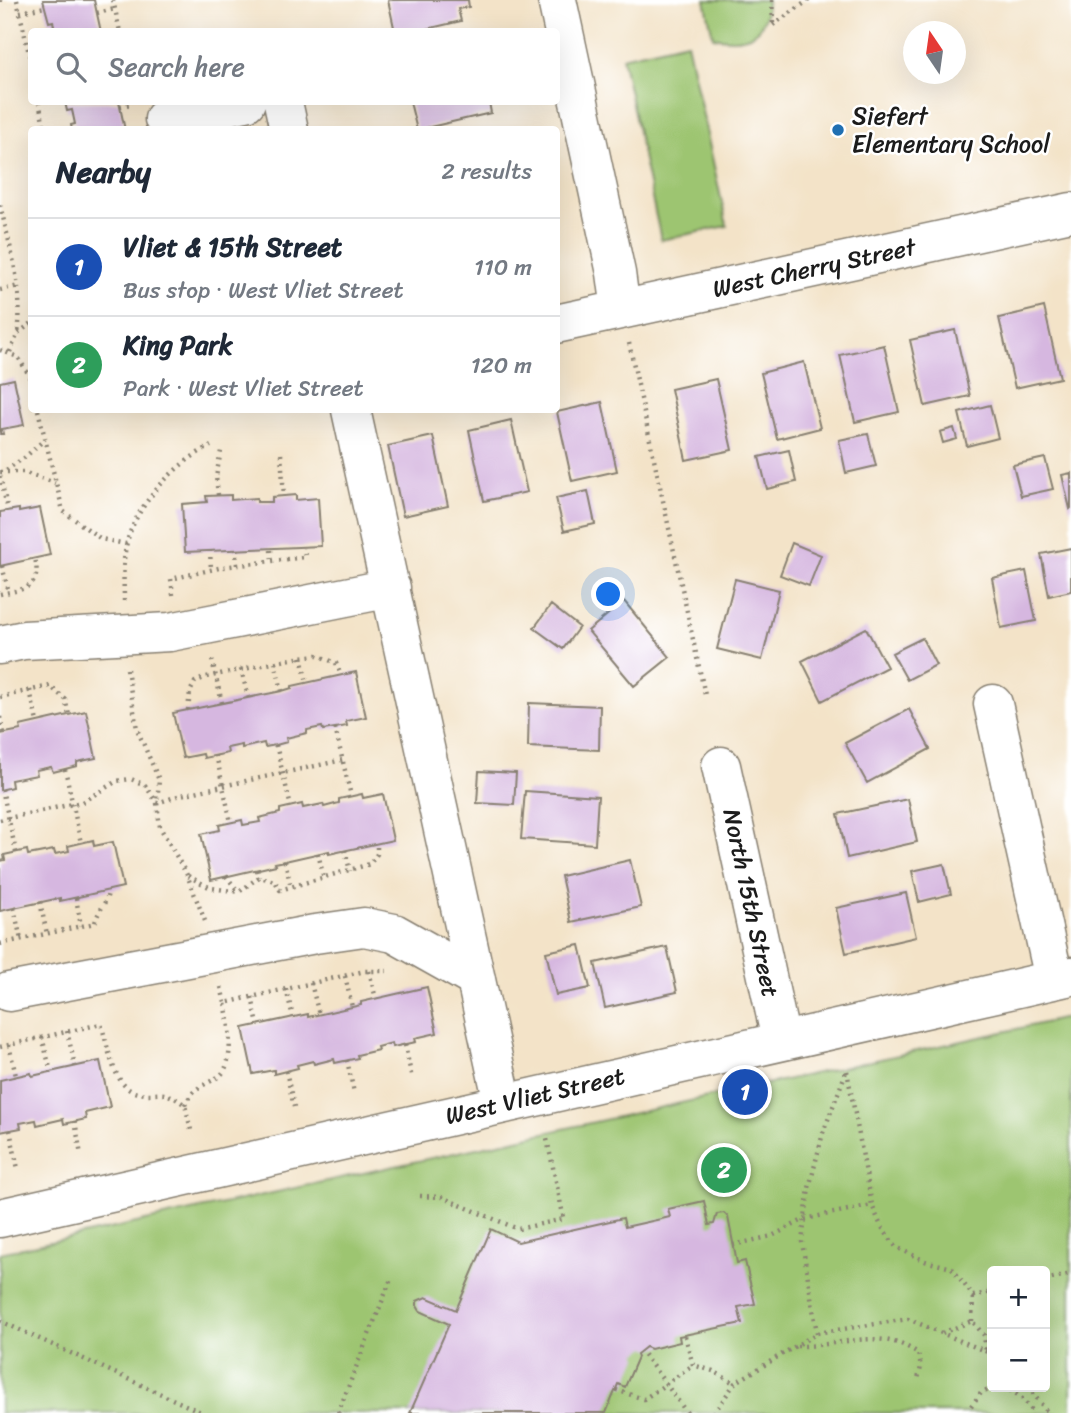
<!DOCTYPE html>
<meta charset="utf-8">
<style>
:root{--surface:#fff;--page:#f2f2f3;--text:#1f2937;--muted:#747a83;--line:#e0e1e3;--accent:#b45309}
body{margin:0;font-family:Sriracha,sans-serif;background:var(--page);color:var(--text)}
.controls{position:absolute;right:21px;bottom:21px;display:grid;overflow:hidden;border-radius:7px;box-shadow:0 7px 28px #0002}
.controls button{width:63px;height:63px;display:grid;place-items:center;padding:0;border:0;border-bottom:2px solid var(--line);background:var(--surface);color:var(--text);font:35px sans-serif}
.compass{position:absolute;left:903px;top:21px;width:63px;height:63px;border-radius:50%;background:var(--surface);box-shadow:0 7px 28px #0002;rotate:347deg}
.you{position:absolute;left:609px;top:595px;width:24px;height:24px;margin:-18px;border:5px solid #fff;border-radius:50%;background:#1a73e8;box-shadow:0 0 0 10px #1a73e833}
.badge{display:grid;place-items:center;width:46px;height:46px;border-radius:50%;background:var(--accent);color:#fff;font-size:23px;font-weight:700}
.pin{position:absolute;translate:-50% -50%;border:4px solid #fff;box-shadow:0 2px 7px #0006}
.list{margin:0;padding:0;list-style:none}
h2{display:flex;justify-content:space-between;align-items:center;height:91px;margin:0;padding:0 28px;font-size:30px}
h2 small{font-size:23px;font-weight:400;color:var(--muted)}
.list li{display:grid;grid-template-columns:46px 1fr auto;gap:21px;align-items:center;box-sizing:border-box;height:98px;padding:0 28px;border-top:2px solid var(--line)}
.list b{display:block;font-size:26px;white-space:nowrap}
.list p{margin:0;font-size:23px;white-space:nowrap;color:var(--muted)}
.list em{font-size:23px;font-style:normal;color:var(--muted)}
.icon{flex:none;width:38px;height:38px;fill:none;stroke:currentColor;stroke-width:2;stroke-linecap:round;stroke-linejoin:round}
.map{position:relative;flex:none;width:1071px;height:1413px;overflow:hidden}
.search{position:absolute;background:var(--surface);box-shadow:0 7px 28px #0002;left:28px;top:28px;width:532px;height:77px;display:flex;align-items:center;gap:18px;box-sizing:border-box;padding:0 24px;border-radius:7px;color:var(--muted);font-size:26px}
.panel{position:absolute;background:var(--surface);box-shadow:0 7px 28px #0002;left:28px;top:126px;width:532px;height:287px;border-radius:7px}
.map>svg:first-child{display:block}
.green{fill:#9dc571;stroke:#5c7046;stroke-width:2;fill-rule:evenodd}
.building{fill:#d6b7e0}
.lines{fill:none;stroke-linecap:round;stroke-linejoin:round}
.minor-casing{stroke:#888072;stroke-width:41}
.path{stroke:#888072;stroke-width:4.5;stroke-dasharray:2 5;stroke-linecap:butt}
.minor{stroke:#fff;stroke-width:38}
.poi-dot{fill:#1f6fb2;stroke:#fff;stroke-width:2.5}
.labels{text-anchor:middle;stroke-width:5;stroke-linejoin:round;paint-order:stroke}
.poi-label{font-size:24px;fill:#1c1c1c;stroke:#fff;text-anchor:start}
.street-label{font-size:24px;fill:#1c1c1c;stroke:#fff}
</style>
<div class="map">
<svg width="1071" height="1413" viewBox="0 0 1071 1413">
<rect width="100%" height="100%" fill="#fff"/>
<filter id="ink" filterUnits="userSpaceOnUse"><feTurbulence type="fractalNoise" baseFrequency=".0143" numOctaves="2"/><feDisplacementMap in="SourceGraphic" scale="14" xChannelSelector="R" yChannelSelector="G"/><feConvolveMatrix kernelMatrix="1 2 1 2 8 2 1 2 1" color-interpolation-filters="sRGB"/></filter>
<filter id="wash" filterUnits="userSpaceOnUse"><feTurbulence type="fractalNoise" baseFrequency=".00686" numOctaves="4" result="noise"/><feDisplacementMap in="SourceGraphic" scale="28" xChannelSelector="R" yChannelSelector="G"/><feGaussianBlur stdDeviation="1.57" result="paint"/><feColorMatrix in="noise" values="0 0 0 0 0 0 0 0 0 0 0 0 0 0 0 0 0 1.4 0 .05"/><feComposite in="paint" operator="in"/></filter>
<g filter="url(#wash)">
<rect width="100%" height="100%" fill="#f3e3c8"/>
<path class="green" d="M705 0H767C766 37 746 43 713 37Z
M687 42 727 226 661 240 622 57Z
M1071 1017V1413H0V1253ZM992 1271H1045V1387H992Z"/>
<g id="blocks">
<path class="building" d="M43 0H94L101 32H55L53 21 49 22Z
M388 0H468L469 7 458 9 461 21 414 32H395Z
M65 102H119L125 130H72L71 125 75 124 72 110 67 111Z
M410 102H489L491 113 417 130Z
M1044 307 1060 378 1015 388 999 318Z
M955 330 970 396 925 406 910 340Z
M884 345 899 412 855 422 840 355Z
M804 362 820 428 777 439 761 373Z
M14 379 24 425 2 429 3 434H0V382Z
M716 379 732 450 686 460 671 389Z
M602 402 617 471 572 481 557 412Z
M990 405 998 438 967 446 959 413Z
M511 420 527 492 484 501 469 430Z
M954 428 957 439 943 443 940 432Z
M868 434 876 466 846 473 839 440Z
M433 436 448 506 403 516 388 446Z
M789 450 796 482 767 489 759 457Z
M1045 458 1053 489 1021 496 1013 465Z
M1071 473V508L1070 509 1062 475Z
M588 491 595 524 564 531 556 498Z
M231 495V500L257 498V502H272V497L296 495V500L318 498 321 546 185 552 182 504 207 502 206 496Z
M40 508 50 555 0 566V512L19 509V512Z
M792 543 821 555 809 586 780 575Z
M1071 548V591L1049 596 1041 554Z
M1026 571 1036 621 1001 628 992 578Z
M735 579 779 590 762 660 717 649Z
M624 601 670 657 634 686 588 631Z
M551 605 579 627 563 649 534 628Z
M866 628 887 667 822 701 802 661Z
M922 638 936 665 907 680 892 653Z
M356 672 366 717 346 721 347 726 323 730 322 727 307 730V733L286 738 287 742 276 745 265 747 264 743 242 748V745L227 748 228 753 204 758 203 754 183 758 173 713 282 691 292 688V686Z
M529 703 600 706 599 750 528 747Z
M909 709 930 749 867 783 845 743Z
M86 711 96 758 77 762V766L53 772 51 767 36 770 37 775 11 780 12 787 0 790V734L21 730 20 726Z
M479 771 516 773 514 805 477 803Z
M525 791 598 796 595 844 521 839Z
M362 794 363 798 383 794 393 840 329 854V851L285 861 275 863 276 865 211 880 201 834 220 830 219 825 242 820 243 825 260 822 259 818 280 813V809L302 804 303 808 323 804 324 807 339 803V799Z
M908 799 917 842 847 858 838 814Z
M93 840 94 846 113 842 123 887 60 901V898L0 911V861L5 860 4 855 27 850 28 855 54 850 55 854 69 851 68 846Z
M630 860 641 907 571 922 561 876Z
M944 864 951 894 919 902 912 871Z
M906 893 916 937 846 953 836 908Z
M580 945 590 988 556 995 546 952Z
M667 947 677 992 605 1008 595 963Z
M427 987 437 1033 415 1038 416 1042 393 1047 392 1043 377 1047 378 1050 357 1055 358 1058 335 1063 334 1059 314 1064 313 1061 297 1065 298 1068 274 1074V1070L253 1074 243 1028 308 1014V1017L361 1005V1002Z
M100 1061 110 1107 85 1113 86 1119 64 1124 63 1119 37 1125 36 1120 20 1123 21 1128 0 1132V1080L31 1073 32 1076Z
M704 1201 709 1225 714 1224 717 1214 724 1213 728 1217 737 1263 745 1261 755 1304 738 1307 742 1323 679 1336 680 1342 651 1349 646 1347 637 1354 638 1357 625 1387 618 1384 606 1413H410L449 1324 420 1311 417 1306V1301L426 1297 456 1310 491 1229 518 1242 623 1218 625 1227 670 1217 668 1209Z"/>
</g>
</g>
<g filter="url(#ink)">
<use href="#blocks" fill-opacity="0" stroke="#888072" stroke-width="2"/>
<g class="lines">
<defs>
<path id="minor" d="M557 0 616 273 621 310
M283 102 289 130
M164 119 246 102
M556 324 1071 212
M351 410 503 1103
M0 645 24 640 170 632 391 588
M993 704 1054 979
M721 766 781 1040
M9 992 315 934 364 927 394 933 476 979
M0 1218 1071 976"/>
</defs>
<use href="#minor" class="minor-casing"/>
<path class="path" d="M17 0 32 67
M113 0 120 32
M772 0 773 24
M0 2V0
M20 12 45 7
M97 13 115 9
M773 25 809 0
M39 102 45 130
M120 106 132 104
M0 205C10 247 24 290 18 333
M0 290 19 286
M629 343 705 695
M0 350 18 357 32 380
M10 352 18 333 32 323
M38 410 63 511 101 539 126 544
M281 454 284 496
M6 470 24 458 45 439
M0 472H23L55 483
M0 476 8 511
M218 495 216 477 221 451
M236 549 237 566
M210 550 211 570
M271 550 272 562
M2 566 9 592
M0 594C24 589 42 589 35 558
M173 595 171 579 223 567 305 557 304 548
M124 601C124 583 122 564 126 547 133 507 176 462 211 446
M301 657 307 683
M212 660 222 703
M275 662 282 691
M127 669 137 729 159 780 157 803 160 827 187 875 205 921
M241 669 248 697
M30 690 37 722
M0 697 50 686 65 699 69 715
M188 710 190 692 195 682 206 677 301 657 317 655 336 663 341 675
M0 717 4 733
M335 728 351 796
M276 745 291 807
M216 755 231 822
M65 769 81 843
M2 789 16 852
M0 820 82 802 117 781 131 779 145 785 157 803 181 795 343 760
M345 850 350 871
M318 853 324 879
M285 861 291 887
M257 870 259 877
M188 876 211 888 239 892 259 877 275 881 280 890 370 864 377 854V844
M226 876 238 891
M76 898 81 926
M40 902 47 934
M14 908 21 940
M0 944 95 923C98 910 107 904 108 891
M369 971 376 999
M345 976 352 1007
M311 983 319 1015
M221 987 225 1003
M286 989 293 1017
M252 997 258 1025
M67 1031 75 1066
M42 1037 51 1072
M9 1045 16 1076
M405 1045 412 1079
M0 1047 101 1024C108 1044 113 1089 138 1093 162 1097 161 1087 185 1105L191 1130
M347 1060 354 1093
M286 1071 294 1107
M847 1071 872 1205 881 1226 896 1247 925 1261 952 1268 973 1296 992 1292
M185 1105C195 1085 201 1088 218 1077 236 1066 229 1021 225 1003L365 971H387
M75 1121 81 1155
M10 1130 18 1169
M420 1196 441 1197 518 1229 564 1219 547 1139
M733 1245 772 1236 805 1219 872 1205
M1045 1280 1071 1274
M0 1321 203 1413
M972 1321 973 1296
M817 1333 802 1242 809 1188 823 1133 846 1072
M942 1333 972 1321 984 1335 986 1352
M685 1336 693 1365 713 1371 734 1383
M797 1346C842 1347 877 1326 918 1353L921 1367 918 1379
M996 1387C1015 1389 1023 1398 1034 1413
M1028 1387 1048 1413
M616 1390 644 1399 666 1384 641 1351
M971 1406 981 1393 996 1387
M338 1413 391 1279
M687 1413 666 1384 693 1365
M714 1413 735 1383 817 1333 908 1319 992 1354"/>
<use href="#minor" class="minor"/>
</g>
</g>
<circle class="poi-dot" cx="838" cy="130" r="7"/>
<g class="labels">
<g class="poi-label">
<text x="852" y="124">Siefert<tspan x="852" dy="28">Elementary School</tspan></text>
</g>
<g class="street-label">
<text transform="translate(814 268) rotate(-12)" y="8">West Cherry Street</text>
<text transform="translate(751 903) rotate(78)" y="8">North 15th Street</text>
<text transform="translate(535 1096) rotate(-13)" y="8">West Vliet Street</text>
</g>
</g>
</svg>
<div class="controls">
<button>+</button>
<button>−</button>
</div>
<svg class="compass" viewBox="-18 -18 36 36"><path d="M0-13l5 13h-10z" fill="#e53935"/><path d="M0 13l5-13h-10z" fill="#747a83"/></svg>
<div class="you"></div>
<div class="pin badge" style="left:745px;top:1092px;background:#1a4fb4">1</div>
<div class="pin badge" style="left:724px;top:1170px;background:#2e9e5b">2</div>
<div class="search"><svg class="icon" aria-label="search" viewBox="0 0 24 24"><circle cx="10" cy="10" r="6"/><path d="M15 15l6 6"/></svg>Search here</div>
<section class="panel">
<h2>Nearby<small>2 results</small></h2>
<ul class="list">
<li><span class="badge" style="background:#1a4fb4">1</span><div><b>Vliet &amp; 15th Street</b><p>Bus stop · West Vliet Street</p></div><em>110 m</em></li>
<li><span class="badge" style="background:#2e9e5b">2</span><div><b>King Park</b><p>Park · West Vliet Street</p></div><em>120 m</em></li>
</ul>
</section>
</div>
